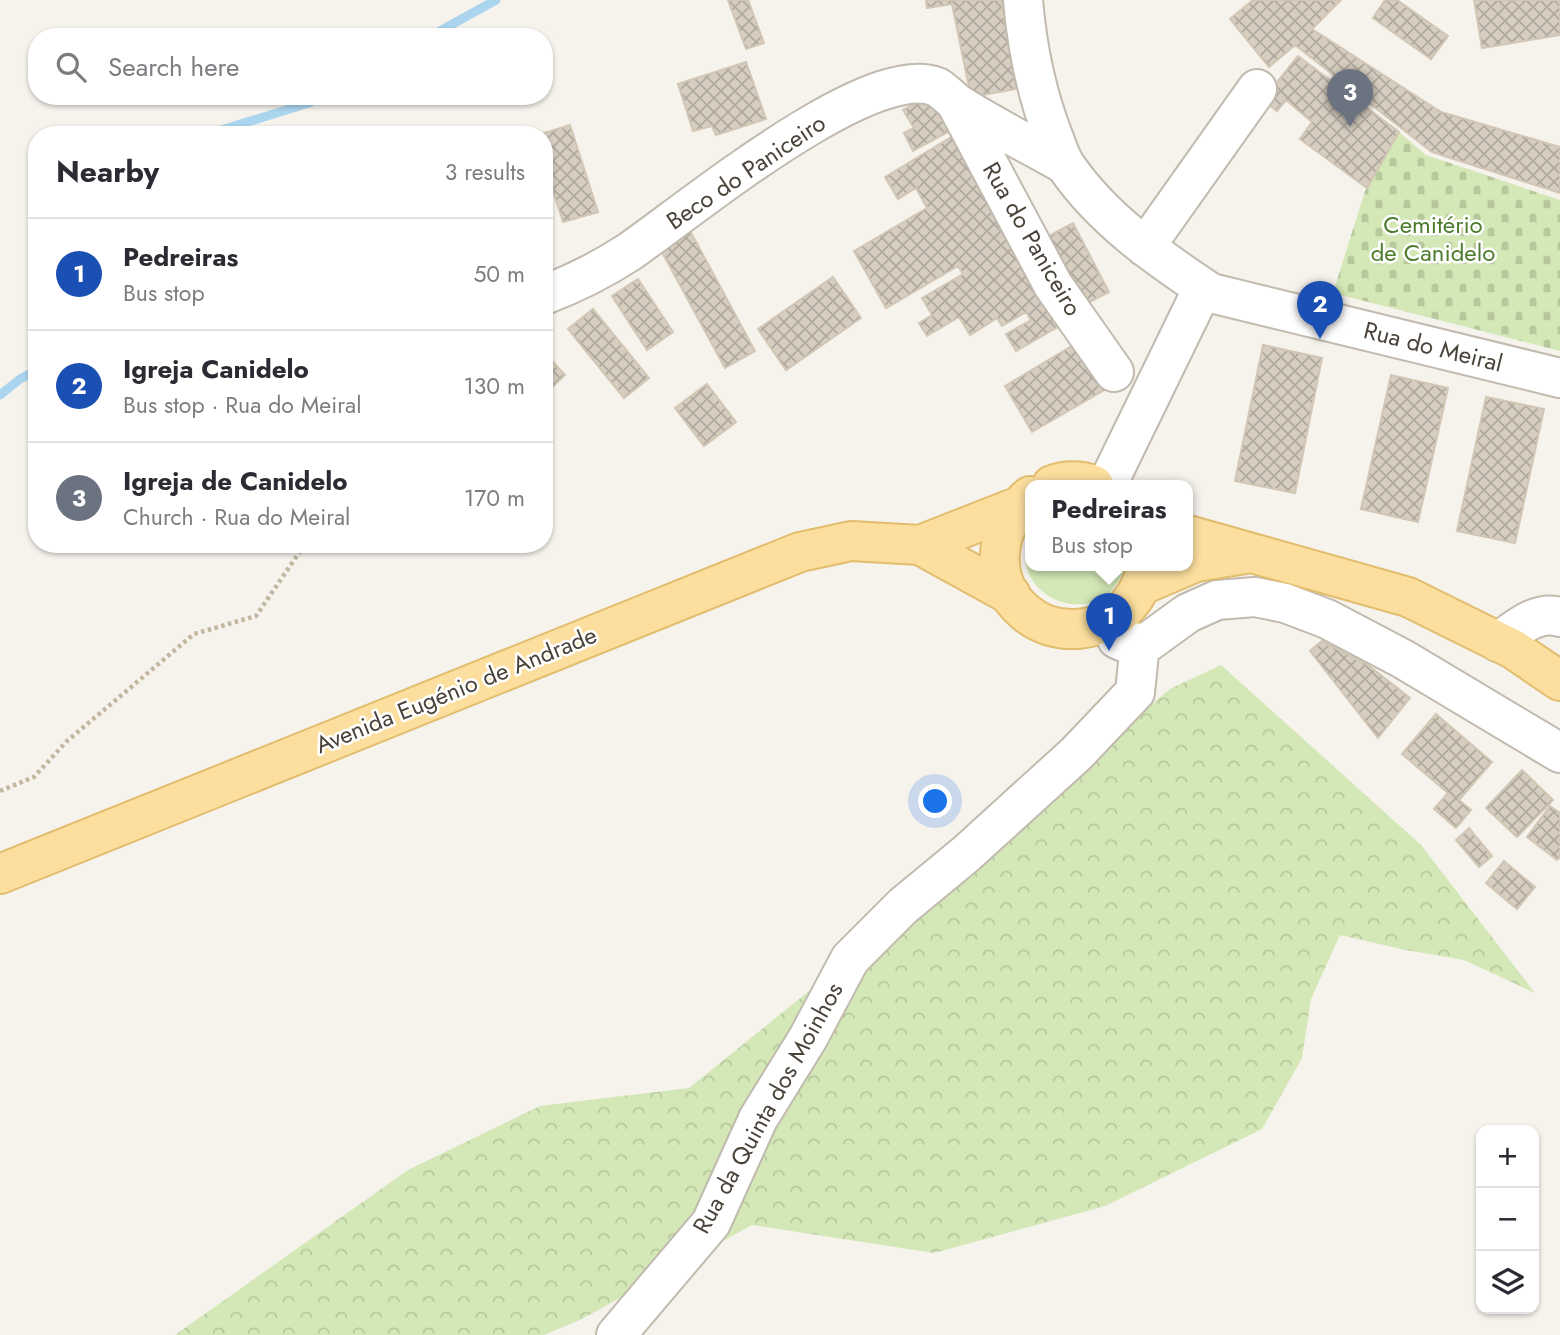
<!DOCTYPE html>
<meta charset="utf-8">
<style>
:root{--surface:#fff;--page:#f2f2f3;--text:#2b2b33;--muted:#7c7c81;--line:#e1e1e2;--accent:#f53f24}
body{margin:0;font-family:Jost,sans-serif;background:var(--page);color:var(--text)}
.controls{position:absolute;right:21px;bottom:21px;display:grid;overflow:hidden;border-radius:14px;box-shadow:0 2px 5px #0004}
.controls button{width:63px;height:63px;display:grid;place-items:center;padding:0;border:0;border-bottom:2px solid var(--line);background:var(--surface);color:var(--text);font:35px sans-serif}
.you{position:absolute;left:936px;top:802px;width:24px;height:24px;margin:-18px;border:5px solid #fff;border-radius:50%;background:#1a73e8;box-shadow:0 0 0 10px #1a73e833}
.badge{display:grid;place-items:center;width:46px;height:46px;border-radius:50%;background:var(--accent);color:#fff;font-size:23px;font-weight:700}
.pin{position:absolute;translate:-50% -58px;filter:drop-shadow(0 2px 4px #0008)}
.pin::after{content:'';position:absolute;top:37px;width:24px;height:21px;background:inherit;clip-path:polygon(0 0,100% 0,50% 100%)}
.popup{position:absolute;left:1025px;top:480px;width:168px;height:91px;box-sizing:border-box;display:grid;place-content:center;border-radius:14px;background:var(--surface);filter:drop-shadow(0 2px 5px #0005);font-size:23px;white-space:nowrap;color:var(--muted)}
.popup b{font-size:26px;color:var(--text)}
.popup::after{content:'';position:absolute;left:50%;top:100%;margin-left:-14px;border:14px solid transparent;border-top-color:var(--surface)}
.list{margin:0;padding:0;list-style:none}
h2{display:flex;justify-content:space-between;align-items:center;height:91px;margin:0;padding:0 28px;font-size:30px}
h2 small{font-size:23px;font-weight:400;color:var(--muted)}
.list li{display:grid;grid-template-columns:46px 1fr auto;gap:21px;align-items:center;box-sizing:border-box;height:112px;padding:0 28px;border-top:2px solid var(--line)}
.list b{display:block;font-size:26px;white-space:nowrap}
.list p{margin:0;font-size:23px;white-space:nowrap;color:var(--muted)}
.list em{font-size:23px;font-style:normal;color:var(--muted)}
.icon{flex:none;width:38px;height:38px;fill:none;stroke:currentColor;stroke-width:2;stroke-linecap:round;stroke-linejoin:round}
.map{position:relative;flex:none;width:1560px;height:1335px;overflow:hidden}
.search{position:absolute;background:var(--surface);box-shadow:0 2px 5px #0004;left:28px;top:28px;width:525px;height:77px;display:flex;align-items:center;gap:18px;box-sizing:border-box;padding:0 24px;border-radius:28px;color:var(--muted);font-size:26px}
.panel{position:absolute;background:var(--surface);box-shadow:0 2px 5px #0004;left:28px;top:126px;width:525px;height:427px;border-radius:28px}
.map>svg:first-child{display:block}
.grass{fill:#d3e8b6}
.forest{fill:url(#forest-crowns)}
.cemetery{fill:url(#cemetery-stones)}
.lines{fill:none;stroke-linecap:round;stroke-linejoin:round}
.stream{stroke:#abd5ef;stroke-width:9}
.building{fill:url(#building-cross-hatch);stroke:#d2c6b5;stroke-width:2}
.minor-casing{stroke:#c1baae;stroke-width:42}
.major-casing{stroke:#e2bd6e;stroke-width:42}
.path{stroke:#c3b6a0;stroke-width:4.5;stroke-dasharray:3.5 3.5;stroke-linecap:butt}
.minor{stroke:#fff;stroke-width:38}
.major{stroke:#fcdf9f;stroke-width:38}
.labels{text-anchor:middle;stroke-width:5;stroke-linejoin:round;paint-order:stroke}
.street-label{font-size:24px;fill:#4a4339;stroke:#fff}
.park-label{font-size:24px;fill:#4c7c2d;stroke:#fff}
</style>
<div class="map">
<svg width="1560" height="1335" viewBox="0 0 1560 1335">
<defs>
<pattern id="forest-crowns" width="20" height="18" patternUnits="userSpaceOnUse" patternTransform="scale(1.75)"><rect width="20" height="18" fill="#d3e8b6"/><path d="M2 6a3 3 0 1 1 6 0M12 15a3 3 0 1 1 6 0" fill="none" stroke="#b7c89d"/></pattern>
<pattern id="cemetery-stones" width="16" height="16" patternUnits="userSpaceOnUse" patternTransform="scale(1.75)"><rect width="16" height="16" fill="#d3e8b6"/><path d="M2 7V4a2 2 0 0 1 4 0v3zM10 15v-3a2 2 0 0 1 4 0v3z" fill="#b7c89d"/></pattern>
<pattern id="building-cross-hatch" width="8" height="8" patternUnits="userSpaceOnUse" patternTransform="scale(1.75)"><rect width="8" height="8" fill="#d7cec1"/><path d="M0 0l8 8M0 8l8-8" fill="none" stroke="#b0a99e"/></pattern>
</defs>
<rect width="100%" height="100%" fill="#f6f2ec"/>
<path class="grass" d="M1030 535V565H1125C1106 637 1003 600 1030 535Z"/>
<path class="forest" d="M1221 665 1421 845 1535 993 1464 960 1406 950 1340 935 1311 999 1302 1058 1262 1129 1105 1206 934 1253 752 1225 582 1319 544 1335H175L408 1170 540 1106 689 1088 871 941 1170 689Z"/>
<path class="cemetery" d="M1399 132 1426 155 1560 200V351L1333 293 1365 191Z"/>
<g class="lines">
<path class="stream" d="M429 37 496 0
M205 135 309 103 322 96
M0 395 20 379 37 370"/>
</g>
<path class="building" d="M728 0H748L764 43 746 49Z
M926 0H1001L1016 89 971 97 952 4 927 8Z
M1253 0H1341L1312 29 1441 112 1560 147V193L1432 152 1295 45 1269 67 1230 19Z
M1385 0H1397L1448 36 1431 59 1373 18Z
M1474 0H1560V35L1482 48Z
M1298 56 1399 132 1367 188 1300 139 1312 122 1286 100 1277 111 1263 100Z
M746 62 766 119 716 135 712 126 693 131 678 84Z
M939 91 959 126 913 151 904 133 914 128 903 110Z
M570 125 598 212 563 222 544 162V135H538Z
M960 132 1070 320 1016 351 1006 334 1031 320 1026 312 1002 326 997 318 970 335 959 317 927 336 919 323 932 315 922 298 963 274 958 266 886 308 854 251 927 208 916 188 898 199 885 177Z
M1073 223 1109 292 1082 306 1045 238Z
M688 227 755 351 725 368 657 243Z
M833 277 861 318 786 370 758 329Z
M638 279 673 332 647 350 612 296Z
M593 309 649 378 624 398 568 329Z
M1085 338 1113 385 1032 432 1005 386Z
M1263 345 1322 358 1295 493 1235 481Z
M544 352 565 375 544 395Z
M1391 375 1448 388 1418 522 1361 509Z
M707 384 736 422 704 446 675 408Z
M1486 397 1544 409 1515 543 1457 531Z
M1322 641 1368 665 1410 698 1378 738 1310 651Z
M1436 714 1492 762 1459 800 1471 810 1456 828 1434 809 1448 793 1402 754Z
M1522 770 1553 800 1517 837 1486 808Z
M1550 806 1560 813V857L1557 860 1527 837Z
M1469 828 1492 856 1479 867 1456 840Z
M1504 861 1535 887 1517 909 1486 883Z"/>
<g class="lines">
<defs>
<path id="minor" d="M1023 0C1027 47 1036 92 1053 136 1057 146 1060 157 1066 166 1102 219 1158 258 1211 293L1560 378
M956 103 1053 285 1114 372
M1145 247 1257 89
M544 295C573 284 603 269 629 252 686 213 871 59 937 87 944 91 951 99 958 104 992 126 1029 144 1064 164
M1107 485 1203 288
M1117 639 1126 643 1148 642 1188 613 1217 600 1255 597 1285 603 1327 619 1403 659 1560 753
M1498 642C1517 629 1536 610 1560 617
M616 1335 711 1223 758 1119 808 1038 850 959 903 906 966 854 1076 754 1135 692 1140 643"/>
<path id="major" d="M1052 485C1065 480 1081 480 1094 485
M1030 496C994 526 987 581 1026 613 1056 638 1104 633 1129 604 1139 593 1143 580 1147 565
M1188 535 1408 597 1513 649 1560 681
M920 545 1017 507
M1142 585 1196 562 1245 554
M0 874 800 552 851 541 920 545 1011 595"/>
</defs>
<use href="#minor" class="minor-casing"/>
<use href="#major" class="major-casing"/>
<path class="path" d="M0 791 34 777 67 741 194 634 256 616 305 544"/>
<use href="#minor" class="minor"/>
<use href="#major" class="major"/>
</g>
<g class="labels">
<g class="street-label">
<text transform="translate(746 172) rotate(-34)" y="8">Beco do Paniceiro</text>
<text transform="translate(1032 239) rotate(60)" y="8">Rua do Paniceiro</text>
<text transform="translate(1433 347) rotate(14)" y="8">Rua do Meiral</text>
<text transform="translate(456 690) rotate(-22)" y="8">Avenida Eugénio de Andrade</text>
<text transform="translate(768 1108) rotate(-61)" y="8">Rua da Quinta dos Moinhos</text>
</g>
<g class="park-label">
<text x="1433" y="233">Cemitério<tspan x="1433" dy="28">de Canidelo</tspan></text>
</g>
</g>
</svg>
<div class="controls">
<button>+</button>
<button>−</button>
<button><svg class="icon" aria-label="layers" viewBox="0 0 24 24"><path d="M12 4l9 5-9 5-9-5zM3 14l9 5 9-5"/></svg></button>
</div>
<div class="you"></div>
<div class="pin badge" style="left:1109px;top:651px;background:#1a4fb4">1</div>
<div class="popup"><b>Pedreiras</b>Bus stop</div>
<div class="pin badge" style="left:1320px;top:339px;background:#1a4fb4">2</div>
<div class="pin badge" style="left:1350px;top:127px;background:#6b7280">3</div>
<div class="search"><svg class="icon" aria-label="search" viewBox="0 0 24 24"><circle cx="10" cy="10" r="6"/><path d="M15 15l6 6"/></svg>Search here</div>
<section class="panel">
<h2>Nearby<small>3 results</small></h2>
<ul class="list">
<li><span class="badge" style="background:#1a4fb4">1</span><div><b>Pedreiras</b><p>Bus stop</p></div><em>50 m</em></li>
<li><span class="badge" style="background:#1a4fb4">2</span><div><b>Igreja Canidelo</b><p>Bus stop · Rua do Meiral</p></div><em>130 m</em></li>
<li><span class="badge" style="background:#6b7280">3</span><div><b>Igreja de Canidelo</b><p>Church · Rua do Meiral</p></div><em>170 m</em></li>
</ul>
</section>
</div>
